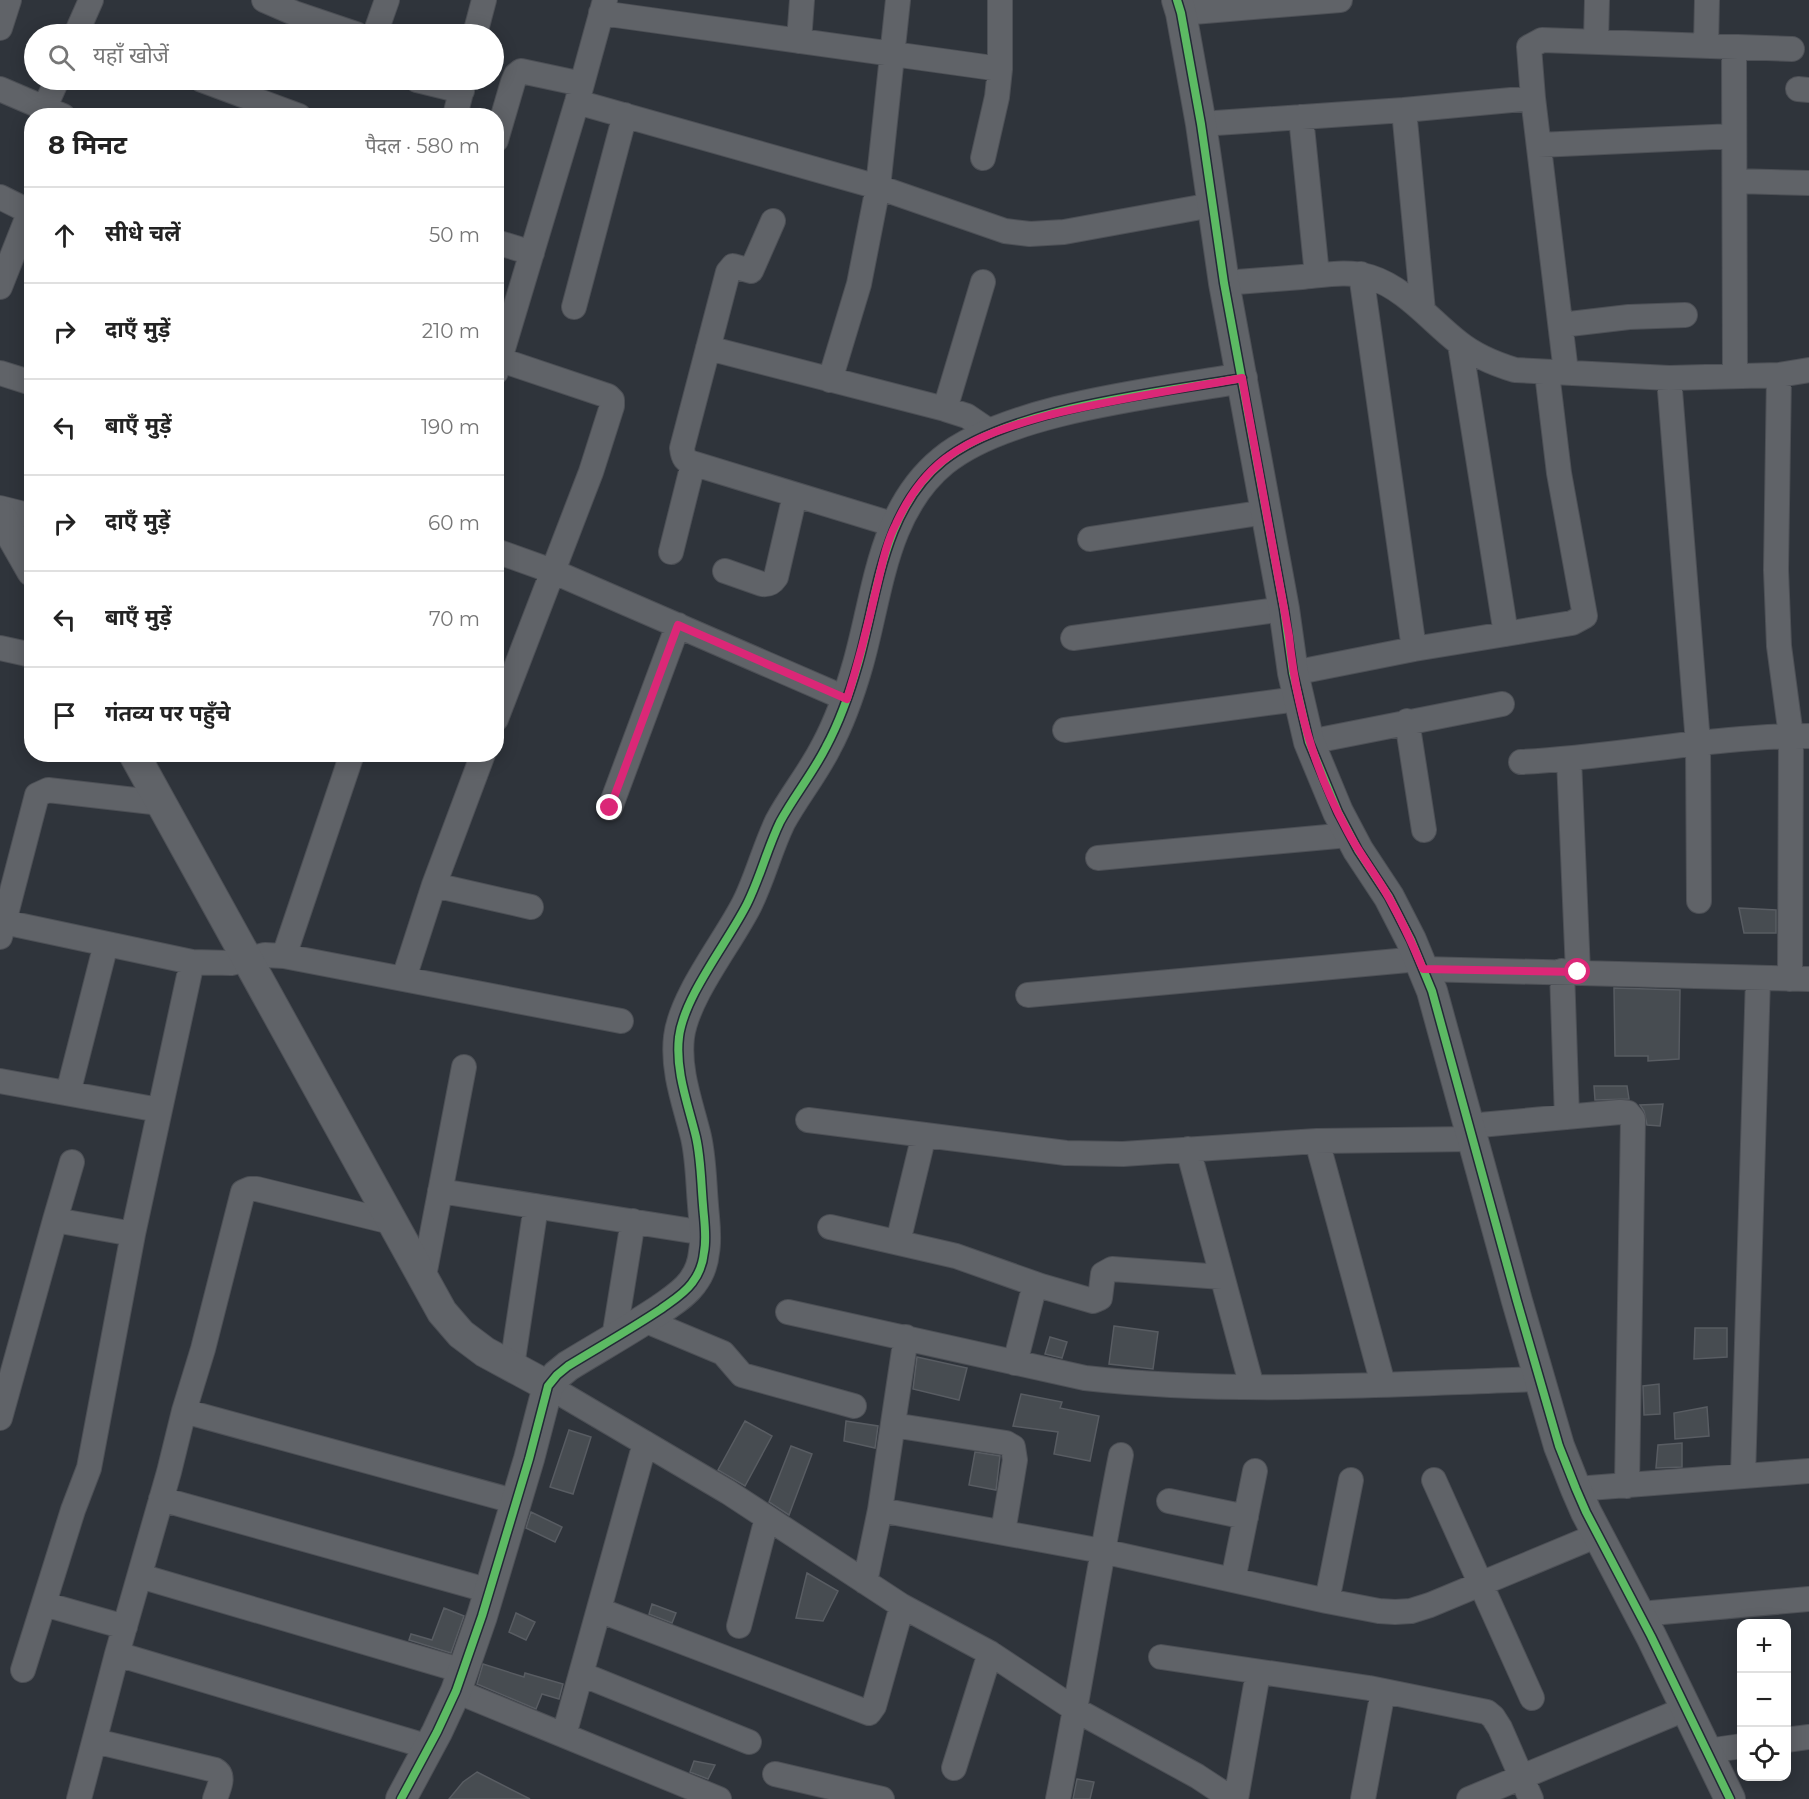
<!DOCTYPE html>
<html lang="hi">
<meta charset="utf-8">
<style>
:root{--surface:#fff;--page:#f6f6f6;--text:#222;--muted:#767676;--line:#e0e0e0}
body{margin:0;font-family:Montserrat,"Noto Sans Devanagari",sans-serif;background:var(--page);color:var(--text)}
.controls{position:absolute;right:18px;bottom:18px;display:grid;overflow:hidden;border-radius:12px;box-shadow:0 3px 15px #0003}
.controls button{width:54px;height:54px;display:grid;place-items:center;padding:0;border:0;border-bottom:2px solid var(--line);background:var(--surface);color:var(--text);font:30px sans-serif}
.stop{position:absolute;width:18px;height:18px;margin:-14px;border:4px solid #db2777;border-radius:50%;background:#fff}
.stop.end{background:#db2777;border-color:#fff;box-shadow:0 2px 6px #0008}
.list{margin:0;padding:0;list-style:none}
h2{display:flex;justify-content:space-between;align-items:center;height:78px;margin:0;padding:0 24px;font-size:26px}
h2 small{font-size:20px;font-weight:400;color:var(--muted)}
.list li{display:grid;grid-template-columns:39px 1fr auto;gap:18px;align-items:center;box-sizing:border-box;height:96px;padding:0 24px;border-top:2px solid var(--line)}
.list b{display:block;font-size:22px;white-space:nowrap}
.list em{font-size:20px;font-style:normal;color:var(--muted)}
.icon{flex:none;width:33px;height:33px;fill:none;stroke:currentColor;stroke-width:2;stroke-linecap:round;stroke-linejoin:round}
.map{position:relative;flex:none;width:1809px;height:1799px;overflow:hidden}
.search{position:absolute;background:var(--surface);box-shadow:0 3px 15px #0003;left:24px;top:24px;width:480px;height:66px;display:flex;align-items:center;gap:15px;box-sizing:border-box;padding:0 21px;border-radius:33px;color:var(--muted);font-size:22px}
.panel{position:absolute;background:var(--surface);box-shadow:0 3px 15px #0003;left:24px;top:108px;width:480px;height:654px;border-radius:24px}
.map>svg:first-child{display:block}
.building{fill:#474c51;stroke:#585c62;stroke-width:1.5}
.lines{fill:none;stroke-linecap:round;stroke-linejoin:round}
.minor-casing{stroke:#4d5056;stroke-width:26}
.tertiary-casing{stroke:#4d5056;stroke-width:32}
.minor{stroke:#606368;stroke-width:24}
.tertiary{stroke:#606368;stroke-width:30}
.cycleway-casing{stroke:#222a36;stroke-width:11}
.cycleway{stroke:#5cba63;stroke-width:8}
.route{stroke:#db2777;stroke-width:8}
</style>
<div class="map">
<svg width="1809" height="1799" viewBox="0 0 1809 1799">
<rect width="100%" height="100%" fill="#2f343b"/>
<path class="building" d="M1739 908 1776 910V933H1744Z
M1614 988 1680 990 1679 1059 1648 1061V1056H1615Z
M1594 1086H1627L1629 1099 1595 1100Z
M1663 1104 1660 1126 1647 1125 1644 1111 1640 1105Z
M1114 1326 1158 1332 1153 1369 1109 1364Z
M1695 1328H1727V1357L1694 1359Z
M1050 1337 1067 1342 1062 1358 1045 1354Z
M917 1357 967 1368 959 1400 913 1389Z
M1659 1384 1660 1414 1644 1415 1643 1386Z
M1021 1394 1062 1402 1060 1408 1099 1416 1090 1461 1054 1454 1058 1432 1013 1426Z
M1707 1407 1709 1436 1675 1439 1674 1413Z
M745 1421 772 1436 745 1486 718 1470Z
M846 1421 878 1426 875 1448 844 1441Z
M569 1430 591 1437 573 1494 550 1487Z
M1682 1443V1467L1656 1468 1658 1445Z
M791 1446 812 1454 789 1515 769 1502Z
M975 1452 1000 1456 996 1490 969 1485Z
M531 1512 562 1527 555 1542 526 1528Z
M807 1573 838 1591 823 1621 796 1618Z
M652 1604 676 1613 672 1623 649 1614Z
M444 1608 464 1616 451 1653 409 1640 411 1634 432 1640Z
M516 1613 535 1622 526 1640 509 1632Z
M483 1664 524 1677 525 1673 563 1684 559 1699 542 1694 536 1709 477 1684Z
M694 1761 715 1765 708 1779 690 1772Z
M477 1772 530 1799H449L463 1782Z
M1077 1779 1094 1782 1090 1799H1073Z"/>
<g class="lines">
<defs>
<path id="minor" d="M264 0 294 13 356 34
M601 13 1000 69
M1181 13 1340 0
M0 28 9 0
M76 34 91 0
M375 34 387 0
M475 34 484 0
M799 41 802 0
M1596 41 1597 0
M1706 46 1707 0
M1734 47 1735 376
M202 80 299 116
M417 80 462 91
M0 89 63 116
M1798 89 1809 90
M1533 98 1529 47 1542 40 1792 49
M577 102 878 187 1005 231 1030 234 1064 232 1212 205
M45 107 57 80
M1404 110 1423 311
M455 116 464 80
M1301 117 1317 275
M1201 124 1404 110 1533 98 1566 372
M496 140 513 82 516 75 521 71 582 84
M1539 145 1734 136
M983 158 997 97 1000 69V0
M1735 181 1809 183
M0 197 32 213
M773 221 751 271 733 266 728 272 682 448C683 458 685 461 695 464L895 525
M496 242 532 253
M1361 274 1414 649
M1224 283C1250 281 1276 279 1302 277 1324 275 1349 270 1370 277 1405 288 1430 320 1458 342 1474 355 1495 364 1515 370L1669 378 1779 375 1809 370
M0 287 30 211
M574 307 625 115
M1561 325 1629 317 1685 315
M1460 344 1506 634
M708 348 945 409 967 416 992 433
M496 372 577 102 605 0
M0 373 32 383
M1779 375 1776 570 1779 646 1791 736 1790 979
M1669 378 1698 743 1699 901
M830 380 859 284 878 187 898 0
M945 409 983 282
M0 508 32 516
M1090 539 1266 512
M496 551 552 571 847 699
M671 552 693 464
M725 571 762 584C769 585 772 583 776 577L795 495
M1073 638 1284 609
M0 648 32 655
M1293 673 1414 649 1572 623 1585 616 1559 473 1547 373
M496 719 591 472 612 406V400L608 396 501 360
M1407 721 1424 830
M1065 730 1298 699
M1309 742 1502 704
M1569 759 1578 972
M1521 762C1617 757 1712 736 1809 736
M610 808 678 625
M1098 858 1349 835
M434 885 531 907
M4 922 192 962 231 963 265 955 284 956C396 977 508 1000 621 1021
M0 937 37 795 48 790 161 803
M284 956 352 754
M1423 969 1809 979
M1562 971 1567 1117
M404 978 434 885 483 754
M1028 995 1419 959
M0 1081 159 1110
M68 1093 106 944
M808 1120 1066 1153 1123 1154 1317 1141 1472 1139
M1469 1126 1620 1112 1628 1113 1633 1119 1627 1486
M1317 1141 1383 1384
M1188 1149 1252 1387
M440 1191 705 1233
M55 1220 72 1162
M830 1227 956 1256 1041 1286 1093 1301 1100 1298 1103 1274 1112 1269 1222 1277
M898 1242 924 1135
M423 1281 464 1067
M788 1312 1085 1378C1235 1395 1388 1384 1539 1379
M644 1320 723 1353 742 1375 854 1406
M614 1338 633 1221
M1015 1363 1035 1284
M512 1366 536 1206
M548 1386 728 1492 902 1606 990 1653 1076 1710 1197 1776 1232 1799
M184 1411 517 1502
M0 1418 55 1220 133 1234
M893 1425 1006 1443 1013 1447 1015 1460 1003 1532
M1743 1476 1758 978
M1434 1480 1532 1698
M1576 1489 1809 1471
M161 1499 490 1591
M1169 1501 1246 1517
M880 1510 906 1337
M140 1576 463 1671
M1233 1580 1255 1471
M865 1582 880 1510 1102 1551 1327 1601 1379 1611 1395 1612 1411 1611 1430 1605 1598 1535
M1327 1601 1351 1480
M44 1604 125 1627
M599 1610 869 1713 874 1706 902 1606
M1640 1614 1809 1599
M739 1626 767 1518
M117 1654 429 1747
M1161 1657 1369 1688 1487 1712 1493 1717 1500 1728 1531 1799
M23 1670 73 1510 89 1468 133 1234 192 962
M581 1674 749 1742
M456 1691 719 1799
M564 1735 645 1443
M1786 1740 1809 1737
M95 1741 215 1770C226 1776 218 1789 215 1799
M1707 1751 1742 1746
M954 1768 990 1653
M775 1774 882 1799
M79 1799 117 1654 169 1472 184 1411 203 1349 243 1192 250 1189H257L391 1222
M1058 1799C1081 1685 1098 1570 1121 1455
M1236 1799 1258 1673
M1363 1799 1383 1691
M1469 1799 1685 1709"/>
<path id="tertiary" d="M1177 0 1181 13 1201 124 1224 283 1284 609 1293 673 1309 742 1338 812 1358 850 1389 897 1411 940 1432 991 1517 1301 1559 1446 1576 1489 1586 1512 1651 1636 1730 1799
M0 515 32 571
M134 754 442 1312 461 1334 485 1352 548 1386
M401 1799 437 1732 456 1691 482 1616 529 1459 548 1386 557 1375 568 1366C599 1347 631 1329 661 1309 672 1301 684 1294 692 1283 699 1274 703 1263 704 1252 707 1237 704 1220 703 1205 701 1182 701 1159 696 1137 688 1104 675 1071 679 1037 684 996 728 942 747 904 760 878 767 849 780 822 794 796 813 773 826 747 840 721 850 692 858 664 878 594 882 511 943 461 1008 408 1158 393 1242 378"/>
</defs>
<use href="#minor" class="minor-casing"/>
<use href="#tertiary" class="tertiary-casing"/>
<use href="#minor" class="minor"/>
<use href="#tertiary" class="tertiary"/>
<defs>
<path id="cycleway" d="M1177 0 1181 13 1201 124 1224 283 1284 609 1293 673 1309 742 1338 812 1358 850 1389 897 1411 940 1432 991 1517 1301 1559 1446 1576 1489 1586 1512 1651 1636 1730 1799
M401 1799 437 1732 456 1691 482 1616 529 1459 548 1386 557 1375 568 1366C599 1347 631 1329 661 1309 672 1301 684 1294 692 1283 699 1274 703 1263 704 1252 707 1237 704 1220 703 1205 701 1182 701 1159 696 1137 688 1104 675 1071 679 1037 684 996 728 942 747 904 760 878 767 849 780 822 794 796 813 773 826 747 840 721 850 692 858 664 878 594 882 511 943 461 1008 408 1158 393 1242 378"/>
</defs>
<use href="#cycleway" class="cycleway-casing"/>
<use href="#cycleway" class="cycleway"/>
</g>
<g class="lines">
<path class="route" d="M610 808 678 625 847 699C858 664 867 629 875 594 881 571 885 545 896 524 907 500 924 475 945 459 975 436 1013 425 1049 415 1113 399 1177 390 1242 378L1289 636C1296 707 1314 770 1348 832 1360 855 1377 876 1389 898 1402 921 1413 945 1423 969L1578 972"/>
</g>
</svg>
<div class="controls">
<button>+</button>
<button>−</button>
<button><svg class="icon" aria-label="locate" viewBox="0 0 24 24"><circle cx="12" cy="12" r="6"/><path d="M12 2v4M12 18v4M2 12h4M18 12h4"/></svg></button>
</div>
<div class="stop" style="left:1578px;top:972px"></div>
<div class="stop end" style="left:610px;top:808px"></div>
<div class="search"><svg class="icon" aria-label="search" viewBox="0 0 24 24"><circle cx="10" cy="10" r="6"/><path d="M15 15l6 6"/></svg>यहाँ खोजें</div>
<section class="panel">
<h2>8 मिनट<small>पैदल · 580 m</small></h2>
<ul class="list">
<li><svg class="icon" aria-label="ahead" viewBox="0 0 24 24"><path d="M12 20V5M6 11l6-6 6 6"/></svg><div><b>सीधे चलें</b></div><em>50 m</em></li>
<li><svg class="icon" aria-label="right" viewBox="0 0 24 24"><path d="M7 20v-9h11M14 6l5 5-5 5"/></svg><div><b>दाएँ मुड़ें</b></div><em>210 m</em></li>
<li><svg class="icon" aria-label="left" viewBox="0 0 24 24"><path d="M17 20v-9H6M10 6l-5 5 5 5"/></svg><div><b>बाएँ मुड़ें</b></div><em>190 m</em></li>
<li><svg class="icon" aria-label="right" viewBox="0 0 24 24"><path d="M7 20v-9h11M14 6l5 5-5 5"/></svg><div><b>दाएँ मुड़ें</b></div><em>60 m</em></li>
<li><svg class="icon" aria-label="left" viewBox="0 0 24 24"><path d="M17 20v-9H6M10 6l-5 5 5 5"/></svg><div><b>बाएँ मुड़ें</b></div><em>70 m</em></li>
<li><svg class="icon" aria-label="arrive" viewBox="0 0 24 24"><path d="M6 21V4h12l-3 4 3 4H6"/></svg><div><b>गंतव्य पर पहुँचे</b></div></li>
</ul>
</section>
</div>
